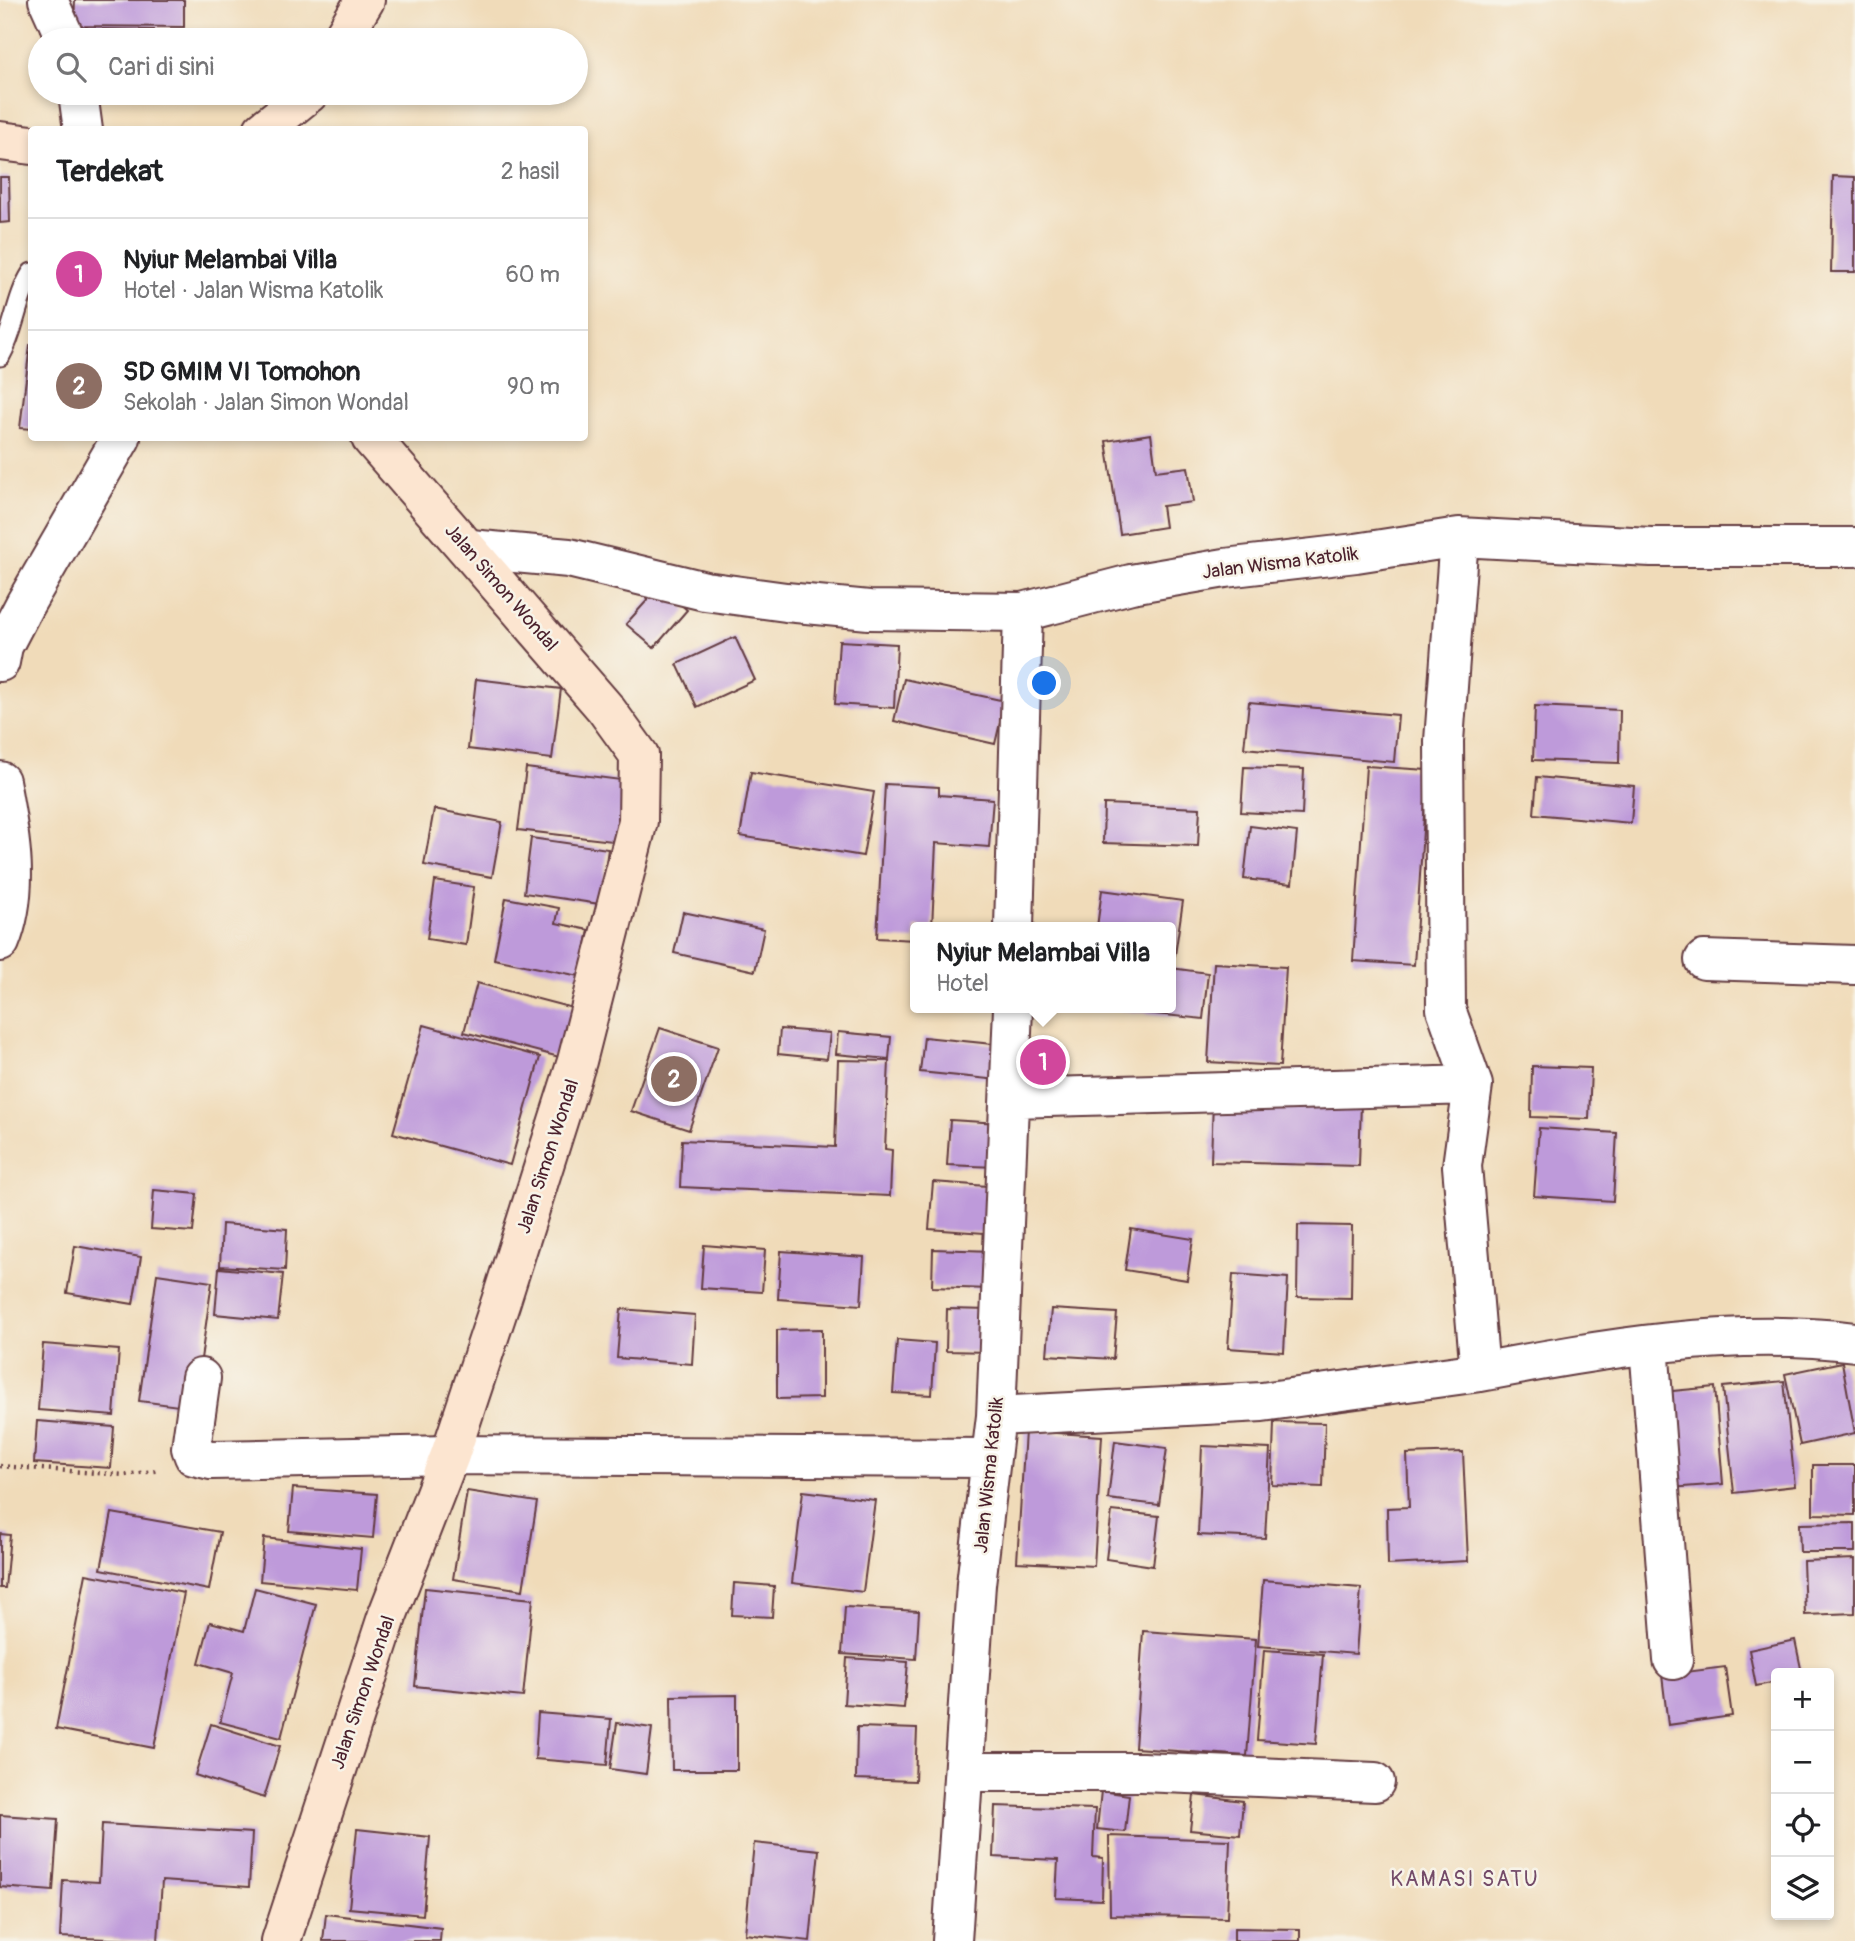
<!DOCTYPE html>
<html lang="id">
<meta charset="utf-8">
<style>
:root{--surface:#fff;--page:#f6f6f6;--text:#202124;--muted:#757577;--line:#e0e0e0;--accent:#b45309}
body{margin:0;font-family:Pangolin,sans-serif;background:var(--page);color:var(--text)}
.controls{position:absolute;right:21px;bottom:21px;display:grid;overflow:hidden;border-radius:7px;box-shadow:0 4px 10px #0003}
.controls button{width:63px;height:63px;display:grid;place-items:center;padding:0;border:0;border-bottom:2px solid var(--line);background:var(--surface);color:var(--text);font:35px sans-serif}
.you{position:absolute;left:1045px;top:684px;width:24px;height:24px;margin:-18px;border:5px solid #fff;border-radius:50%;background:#1a73e8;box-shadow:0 0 0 10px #1a73e833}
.badge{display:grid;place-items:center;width:46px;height:46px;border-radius:50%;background:var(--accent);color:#fff;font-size:23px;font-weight:700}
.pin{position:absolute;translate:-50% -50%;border:4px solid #fff;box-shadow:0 2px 7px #0006}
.popup{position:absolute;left:910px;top:922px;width:266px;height:91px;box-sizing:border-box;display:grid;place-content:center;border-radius:7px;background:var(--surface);filter:drop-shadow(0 2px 5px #0005);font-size:23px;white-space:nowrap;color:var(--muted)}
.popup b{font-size:26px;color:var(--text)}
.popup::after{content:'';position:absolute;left:50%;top:100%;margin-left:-14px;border:14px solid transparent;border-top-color:var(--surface)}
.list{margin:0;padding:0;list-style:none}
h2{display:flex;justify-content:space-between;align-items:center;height:91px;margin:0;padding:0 28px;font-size:30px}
h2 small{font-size:23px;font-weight:400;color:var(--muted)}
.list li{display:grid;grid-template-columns:46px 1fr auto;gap:21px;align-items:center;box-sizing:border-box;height:112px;padding:0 28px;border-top:2px solid var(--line)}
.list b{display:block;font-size:26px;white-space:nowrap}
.list p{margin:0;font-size:23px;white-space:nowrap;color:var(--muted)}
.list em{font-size:23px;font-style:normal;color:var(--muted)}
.icon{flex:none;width:38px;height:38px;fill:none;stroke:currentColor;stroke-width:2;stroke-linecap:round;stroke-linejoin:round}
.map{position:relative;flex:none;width:1855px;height:1941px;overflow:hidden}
.search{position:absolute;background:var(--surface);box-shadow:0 4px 10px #0003;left:28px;top:28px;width:560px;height:77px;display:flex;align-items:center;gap:18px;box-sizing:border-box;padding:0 24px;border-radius:38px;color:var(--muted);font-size:26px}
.panel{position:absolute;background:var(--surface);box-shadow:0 4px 10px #0003;left:28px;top:126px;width:560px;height:315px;border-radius:7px}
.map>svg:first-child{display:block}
.building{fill:#be9ada}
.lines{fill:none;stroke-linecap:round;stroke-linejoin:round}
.lane-casing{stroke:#633b40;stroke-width:23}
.street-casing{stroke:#633b40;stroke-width:42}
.secondary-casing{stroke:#633b40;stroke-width:42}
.path{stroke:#633b40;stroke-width:4.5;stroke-dasharray:2 5;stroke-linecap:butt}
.lane{stroke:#fff;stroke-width:19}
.street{stroke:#fff;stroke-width:38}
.secondary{stroke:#fce5d0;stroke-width:38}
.labels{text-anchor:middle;stroke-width:5;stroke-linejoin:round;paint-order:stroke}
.street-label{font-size:19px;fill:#4a1f2b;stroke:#f7f3e8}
.neighbourhood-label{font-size:21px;letter-spacing:2px;fill:#734a68;stroke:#f7f3e8}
</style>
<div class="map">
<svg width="1855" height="1941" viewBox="0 0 1855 1941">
<rect width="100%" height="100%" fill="#f7f3e8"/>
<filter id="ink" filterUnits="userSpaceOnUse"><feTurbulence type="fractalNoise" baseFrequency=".0143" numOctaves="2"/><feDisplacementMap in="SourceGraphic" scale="14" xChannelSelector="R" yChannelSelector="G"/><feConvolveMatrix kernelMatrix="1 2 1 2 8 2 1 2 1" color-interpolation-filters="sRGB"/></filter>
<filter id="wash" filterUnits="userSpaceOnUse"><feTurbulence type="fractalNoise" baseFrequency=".00686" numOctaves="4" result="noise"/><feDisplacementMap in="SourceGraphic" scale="28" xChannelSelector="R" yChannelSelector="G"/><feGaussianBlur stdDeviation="1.57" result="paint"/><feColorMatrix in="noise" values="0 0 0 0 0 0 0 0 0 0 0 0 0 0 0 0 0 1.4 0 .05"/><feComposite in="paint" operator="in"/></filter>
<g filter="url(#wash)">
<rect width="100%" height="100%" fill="#f0dbb9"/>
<g id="blocks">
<path class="building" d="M75 0H184V27L74 26Z
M97 29 154 30 153 40H97Z
M1833 176 1855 177V272H1831Z
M0 177H9L10 222 0 223Z
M30 345H32V429L20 428Z
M1151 434 1156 471 1188 467 1193 502 1162 506 1165 527 1120 534 1106 441Z
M660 586 687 610 654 648 626 624Z
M735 637 755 680 697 707 677 664Z
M839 641 897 644 894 708 835 704Z
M476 679 561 689 552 759 468 749Z
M904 679 1005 701 995 744 894 721Z
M1249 702 1398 715 1394 762 1244 748Z
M1535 706 1620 710 1619 763 1533 760Z
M1366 766 1427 770 1414 965 1353 961Z
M1244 767 1304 769 1302 815 1241 812Z
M526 768 629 781 621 842 518 830Z
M751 772 874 792 863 856 740 836Z
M1537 777 1634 786 1631 823 1534 814Z
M885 784 939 787V795L993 799 989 847 936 843 932 927H915V940L877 938Z
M1104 804 1200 808 1198 846 1103 843Z
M434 809 502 822 492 877 424 865Z
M1250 826 1297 832 1292 884 1244 879Z
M531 838 608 849 600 904 524 893Z
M435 881 474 887 466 945 427 939Z
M1102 890 1183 901 1175 955 1171 954V927H1097Z
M506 898 559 908 556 923 589 930 580 976 494 959Z
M683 912 764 929 755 971 674 953Z
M1214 963 1286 967 1280 1066 1208 1062Z
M1171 968 1208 973 1203 1019 1117 1010 1171 1008Z
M477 983 580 1010 567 1059 464 1032Z
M424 1025 540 1057 510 1165 393 1133Z
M660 1028 718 1047 689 1130 631 1111Z
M780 1029 830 1033 827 1059 778 1054Z
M838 1032 891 1037 889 1059 836 1054Z
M924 1037 1012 1046 1008 1081 920 1072Z
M838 1060 889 1061 885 1149 892 1150 890 1196 680 1187 682 1140 835 1147Z
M1532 1066 1591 1068 1589 1119 1531 1117Z
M1213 1099 1361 1102 1359 1166 1211 1162Z
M950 1120 999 1123 996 1167 947 1165Z
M1539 1128 1617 1133 1613 1201 1534 1196Z
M933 1182 987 1186 984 1233 929 1229Z
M154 1190 197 1194 193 1232 151 1229Z
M222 1224 287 1229 285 1270 220 1266Z
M1298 1225 1352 1226 1351 1298 1297 1297Z
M1131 1229 1193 1239 1187 1280 1125 1270Z
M704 1245 765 1250 762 1292 701 1288Z
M75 1246 141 1257 133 1304 67 1293Z
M933 1249 992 1251 990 1289 932 1287Z
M781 1251 864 1257 861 1305 778 1299Z
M219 1268 283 1274 278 1320 215 1314Z
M157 1274 212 1282 194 1408 139 1401Z
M1233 1274 1288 1278 1284 1352 1228 1348Z
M621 1309 695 1315 692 1364 617 1358Z
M947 1309 990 1310 989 1352 946 1351Z
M1051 1309 1117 1313 1113 1359 1047 1355Z
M822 1329V1398L777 1399V1330Z
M897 1340 935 1343 932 1395 893 1393Z
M43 1344 119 1350 114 1416 38 1410Z
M1842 1362 1855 1433 1800 1445 1785 1374Z
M1784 1381 1795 1486 1734 1493 1723 1387Z
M1715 1387 1723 1484 1670 1488 1662 1392Z
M37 1421 114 1427 111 1468 34 1463Z
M1274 1422 1325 1423 1323 1487 1272 1485Z
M1025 1431 1102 1436 1094 1566 1017 1562Z
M1115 1441 1167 1448 1159 1505 1108 1499Z
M1202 1446 1270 1449 1265 1538 1198 1535Z
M1463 1452 1468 1561 1388 1565 1387 1508 1409 1507 1407 1454Z
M1813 1465H1855V1515L1813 1514Z
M293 1488 377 1494 373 1538 289 1531Z
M467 1491 537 1502 523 1590 453 1579Z
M803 1491 875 1500 863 1592 792 1583Z
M1112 1511 1159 1516 1153 1566 1106 1559Z
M112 1513 220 1532 209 1590 101 1569Z
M1855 1523V1552H1800L1799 1524Z
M0 1534 10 1535 5 1588H0Z
M264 1538 361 1549 357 1590 260 1581Z
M1855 1559V1613L1805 1615 1803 1561Z
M86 1574 184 1593 154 1748 56 1729Z
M1263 1580 1361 1588 1356 1654 1258 1646Z
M734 1583 774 1586 772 1617 732 1615Z
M255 1588 316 1604 281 1738 220 1722 233 1673 199 1663 210 1622 244 1631Z
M425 1588 533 1599 523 1697 415 1686Z
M845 1607 919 1611 916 1659 842 1654Z
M1143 1631 1256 1639 1247 1756 1135 1748Z
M1795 1640 1802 1673H1776V1682L1756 1686 1749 1650Z
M1264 1650 1323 1654 1316 1744 1257 1740Z
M847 1658 908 1662 904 1708 844 1704Z
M1725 1667 1732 1716 1668 1725 1662 1675Z
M737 1695V1770H672L671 1696Z
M538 1713 611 1719 607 1765 535 1759Z
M617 1723 652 1728 646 1774 610 1769Z
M211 1724 280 1746 264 1798 195 1775Z
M857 1727 917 1729 915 1781 856 1779Z
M1101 1791 1129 1795 1125 1832 1097 1829Z
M1194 1795 1243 1801 1240 1835 1190 1830Z
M995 1806 1095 1809 1093 1857 1103 1858 1102 1900 1056 1898 1058 1860 993 1857Z
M0 1815 58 1819 53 1891 0 1887Z
M102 1824 252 1833 249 1887 162 1881 158 1941 60 1937 63 1880 99 1882Z
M357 1829 430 1837 423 1915 349 1908Z
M1109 1836 1230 1840 1227 1918 1110 1915Z
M754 1843 819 1850 810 1941 745 1934Z
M326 1914 441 1928 440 1941H323Z
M1234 1928 1300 1929V1941H1234Z"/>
</g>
</g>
<g filter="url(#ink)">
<use href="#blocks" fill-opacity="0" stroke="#633b40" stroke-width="2"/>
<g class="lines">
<defs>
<path id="lane" d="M0 356C15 330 16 298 32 273"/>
<path id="street" d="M48 0 66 40
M78 93 83 130
M1459 537 1444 741 1446 1009 1473 1085 1462 1166 1480 1372C1603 1349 1730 1326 1855 1342
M470 549 569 558 705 591 786 602 869 610 1023 612
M0 662 3 646 25 604 121 438
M0 781C10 834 21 890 0 942
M1014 927 1023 612 1131 584 1225 568 1356 553 1459 537 1651 547H1855
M1704 960 1855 965
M1012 1098 1473 1085
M1649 1345 1673 1660
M201 1378 191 1448 194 1456 211 1460 450 1455 991 1458
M996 1416 1262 1402 1480 1372
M964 1772H1142L1375 1782
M952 1941 976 1584 996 1416 1013 1008"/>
<path id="secondary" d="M341 40 365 0
M263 130 309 93
M0 141 32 145
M281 1941 388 1614 450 1455 501 1301 577 1061 638 821 639 755 605 708 371 438"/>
</defs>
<use href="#lane" class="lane-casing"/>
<use href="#street" class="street-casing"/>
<use href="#secondary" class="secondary-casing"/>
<path class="path" d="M0 1466 125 1475 160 1470"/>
<use href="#lane" class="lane"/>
<use href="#street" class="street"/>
<use href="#secondary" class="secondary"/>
</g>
</g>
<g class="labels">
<g class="street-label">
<text transform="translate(1280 562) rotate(-7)" y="7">Jalan Wisma Katolik</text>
<text transform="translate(502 587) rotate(49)" y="7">Jalan Simon Wondal</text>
<text transform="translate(547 1156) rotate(-72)" y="7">Jalan Simon Wondal</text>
<text transform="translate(988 1475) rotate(-84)" y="7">Jalan Wisma Katolik</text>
<text transform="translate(362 1692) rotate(-71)" y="7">Jalan Simon Wondal</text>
</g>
<g class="neighbourhood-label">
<text x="1465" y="1886">KAMASI SATU</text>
</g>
</g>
</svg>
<div class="controls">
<button>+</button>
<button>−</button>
<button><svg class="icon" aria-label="locate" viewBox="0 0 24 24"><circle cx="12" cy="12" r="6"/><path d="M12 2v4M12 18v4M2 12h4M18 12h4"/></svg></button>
<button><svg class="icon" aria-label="layers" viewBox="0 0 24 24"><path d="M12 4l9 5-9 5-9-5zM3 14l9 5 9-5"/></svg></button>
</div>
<div class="you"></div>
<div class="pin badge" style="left:1043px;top:1062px;background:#d1479c">1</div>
<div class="popup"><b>Nyiur Melambai Villa</b>Hotel</div>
<div class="pin badge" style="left:674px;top:1079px;background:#8d6e63">2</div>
<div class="search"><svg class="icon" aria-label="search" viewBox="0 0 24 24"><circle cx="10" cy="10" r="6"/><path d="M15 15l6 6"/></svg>Cari di sini</div>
<section class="panel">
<h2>Terdekat<small>2 hasil</small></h2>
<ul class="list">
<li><span class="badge" style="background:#d1479c">1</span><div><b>Nyiur Melambai Villa</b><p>Hotel · Jalan Wisma Katolik</p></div><em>60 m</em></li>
<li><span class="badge" style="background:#8d6e63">2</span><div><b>SD GMIM VI Tomohon</b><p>Sekolah · Jalan Simon Wondal</p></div><em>90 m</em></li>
</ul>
</section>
</div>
